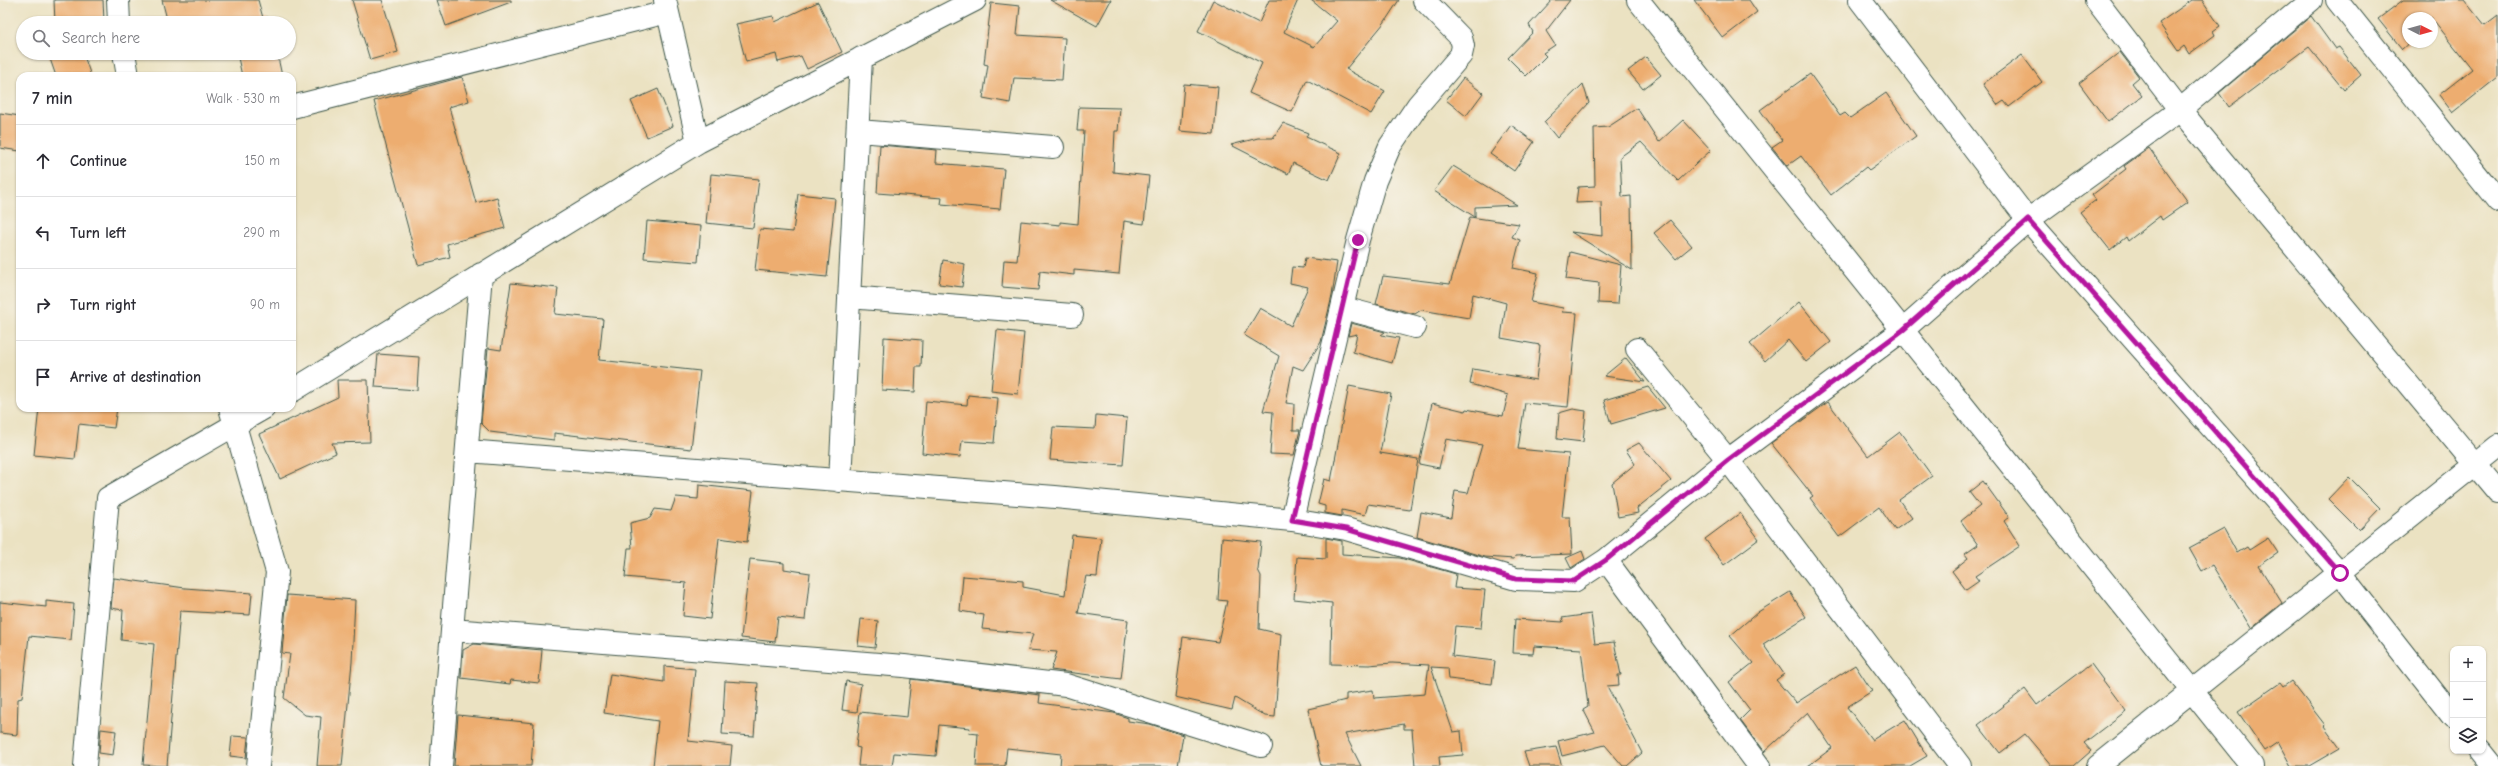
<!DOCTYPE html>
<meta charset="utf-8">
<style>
:root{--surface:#fff;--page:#f2f2f3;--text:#2b2b33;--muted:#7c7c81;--line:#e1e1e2}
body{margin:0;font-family:"Comic Neue",sans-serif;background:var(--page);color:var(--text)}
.controls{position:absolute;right:12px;bottom:12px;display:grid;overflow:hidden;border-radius:8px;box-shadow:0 1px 3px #0004}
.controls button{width:36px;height:36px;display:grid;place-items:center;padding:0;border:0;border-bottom:1px solid var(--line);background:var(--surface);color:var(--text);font:20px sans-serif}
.compass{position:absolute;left:2402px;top:12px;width:36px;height:36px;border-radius:50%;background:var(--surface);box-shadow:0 1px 3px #0004;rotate:96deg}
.stop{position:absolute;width:12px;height:12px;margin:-9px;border:3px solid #b5179e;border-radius:50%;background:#fff}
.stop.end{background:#b5179e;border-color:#fff;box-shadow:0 1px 4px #0008}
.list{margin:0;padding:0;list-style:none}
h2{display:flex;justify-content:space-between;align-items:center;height:52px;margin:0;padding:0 16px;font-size:17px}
h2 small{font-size:13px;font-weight:400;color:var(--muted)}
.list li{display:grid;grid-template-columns:26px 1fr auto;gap:12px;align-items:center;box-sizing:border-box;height:72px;padding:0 16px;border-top:1px solid var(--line)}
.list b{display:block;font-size:15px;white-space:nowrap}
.list em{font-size:13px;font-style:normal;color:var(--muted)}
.icon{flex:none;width:22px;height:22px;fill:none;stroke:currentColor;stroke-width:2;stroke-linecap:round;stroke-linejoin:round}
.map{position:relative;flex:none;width:2498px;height:766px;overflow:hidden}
.search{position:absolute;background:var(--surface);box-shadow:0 1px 3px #0004;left:16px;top:16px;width:280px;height:44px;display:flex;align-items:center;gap:10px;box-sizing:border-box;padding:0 14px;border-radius:22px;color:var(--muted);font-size:15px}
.panel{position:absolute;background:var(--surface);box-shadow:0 1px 3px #0004;left:16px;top:72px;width:280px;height:340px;border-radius:12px}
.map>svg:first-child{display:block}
.building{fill:#edad70}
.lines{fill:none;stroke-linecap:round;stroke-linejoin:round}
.minor-casing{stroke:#3e5649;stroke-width:24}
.minor{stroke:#fff;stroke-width:22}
.route{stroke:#b5179e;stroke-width:5}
</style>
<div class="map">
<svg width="2498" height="766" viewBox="0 0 2498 766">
<rect width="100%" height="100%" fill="#f7f3e8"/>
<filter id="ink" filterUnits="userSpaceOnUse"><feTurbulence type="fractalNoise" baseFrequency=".025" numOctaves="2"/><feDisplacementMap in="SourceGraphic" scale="8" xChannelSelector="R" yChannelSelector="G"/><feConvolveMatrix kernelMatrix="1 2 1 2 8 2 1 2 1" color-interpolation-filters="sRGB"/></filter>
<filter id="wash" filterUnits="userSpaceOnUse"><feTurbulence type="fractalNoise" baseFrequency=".012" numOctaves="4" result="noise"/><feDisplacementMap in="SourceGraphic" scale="16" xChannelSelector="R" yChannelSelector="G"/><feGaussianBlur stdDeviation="0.9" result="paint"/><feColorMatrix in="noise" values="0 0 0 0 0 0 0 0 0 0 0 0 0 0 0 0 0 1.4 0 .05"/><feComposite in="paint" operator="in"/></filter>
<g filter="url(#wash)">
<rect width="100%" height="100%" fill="#ebe2c2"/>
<g id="blocks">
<path class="building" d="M54 0H103L104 21 55 23Z
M162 0H258L263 18 268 17 270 23H168Z
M352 0H382L398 52 370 60Z
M437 0H511V2L446 26Z
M1050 0H1111L1097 26Z
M1213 0 1259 23 1269 0H1298L1284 32 1314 47 1337 21 1311 0H1399L1384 23 1346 69 1385 91 1371 114 1307 80 1292 112 1249 93 1262 63 1198 31Z
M1552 0H1570L1546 31 1555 45 1543 53 1546 56 1526 76 1508 58 1533 32 1529 25Z
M1694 0H1749L1757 12 1723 38Z
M2192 0H2202L2220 26 2213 31 2215 35 2189 54 2184 46 2178 51 2159 23Z
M2403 0H2465L2485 25 2498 15V77L2453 113 2439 95 2472 69 2435 22 2432 25V18H2408V42H2410L2402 49 2378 19Z
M818 2 842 52 807 69 801 56 778 62 776 54 746 62 736 24 773 16 775 22Z
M991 3 1020 6 1017 35 1065 38 1062 80 1014 78 1010 103 983 98 988 65 984 64Z
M2311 16 2335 49 2339 47 2361 75 2344 90 2309 47 2229 107 2219 93Z
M2120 52 2139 77 2132 83 2142 96 2108 122 2079 83Z
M48 53H83L91 76H56Z
M237 53H277L282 76H242Z
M2022 55 2042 82 2009 107 2004 101 1998 105 1983 84Z
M1646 57 1661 75 1643 89 1628 71Z
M1810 74 1840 116 1845 113 1850 118 1886 93 1916 136 1869 170 1866 167 1831 195 1801 156 1787 166 1772 147 1782 140 1760 110Z
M462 77 469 101 449 107 476 203 497 197 505 228 447 244 450 257 418 265 374 101Z
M1463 78 1483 93 1466 116 1446 100Z
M1184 84 1218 87 1214 134 1180 131Z
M1583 84 1589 103 1557 138 1544 122Z
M658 89 673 126 647 137 631 101Z
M1079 107 1120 108 1118 131H1115L1113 172 1149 176 1144 224 1124 221 1119 274 1074 270V275L1040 271 1038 290 1002 287 1004 260 1017 261 1021 221 1060 225V222L1078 224 1084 131H1077Z
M1637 108 1659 142 1683 120 1711 150 1678 181 1641 142 1620 157 1622 197 1631 196 1632 270 1571 232 1602 236 1601 202 1576 203 1578 187 1595 186 1594 128 1608 127Z
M0 113 20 116V151L0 148Z
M1283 123 1308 133 1306 137 1341 153 1329 180 1293 163 1288 174 1231 145 1258 138H1273Z
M1511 125 1534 142 1514 171 1490 154Z
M880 145 937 150 936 163 1004 169 1000 209 941 204 942 198 877 193Z
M2149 148 2188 202 2162 220 2160 216 2128 241 2126 237 2110 250 2080 212 2096 200 2092 195 2126 169 2124 166Z
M1453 166 1517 205 1475 207V217L1434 191Z
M711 174 759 179 753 228 706 223Z
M798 194 835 198 827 277 755 270 760 229 793 232Z
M1470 217 1519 224 1512 237 1520 240 1513 268 1538 273 1531 302 1563 308 1562 312 1577 313 1568 407 1525 403 1518 449 1569 454 1562 517H1570L1572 554 1515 556 1514 559 1485 557 1417 537 1421 512 1451 518 1455 491 1468 493 1482 445 1446 439 1439 468 1419 464 1432 403 1465 411 1466 409 1503 416 1508 395 1470 384 1473 369 1536 380 1540 345 1501 338 1506 303 1473 294 1469 318 1421 310 1415 314 1376 304 1383 276 1450 284Z
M1670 220 1692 246 1676 259 1654 233Z
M647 221 701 226 698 262 644 258Z
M1570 252 1621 265 1618 304 1598 303 1599 283 1566 279Z
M1305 258 1337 262 1332 296 1321 342 1303 370 1293 366 1286 403 1294 404 1293 430H1300L1294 455 1270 454 1273 412 1263 411 1279 356 1244 335 1260 308 1291 326 1308 287 1290 283 1292 267 1303 268Z
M943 260 965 264 962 287 939 284Z
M511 283 558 288 555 314 603 319 599 360 700 371 691 449 554 433V440L490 432 481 423 488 348 501 350Z
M1799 302 1831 342 1806 362 1788 340 1765 361 1750 344Z
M1351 323 1385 332 1381 335 1399 338 1392 363 1353 352 1357 334 1348 336Z
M997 330 1024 333 1018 394 991 391Z
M884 337 922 340 921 367H916L915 392 882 390Z
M378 354 419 357 417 390 375 387Z
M1626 358 1645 382 1604 376Z
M337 380H368L370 442 332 443 336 453 280 479 259 434 338 397Z
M1349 386 1391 394 1380 453 1418 459 1410 510 1368 504 1365 515 1342 510V516L1325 513V506L1318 504 1324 479 1331 481Z
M1648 387 1665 408 1611 424 1604 400Z
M968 395 998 398 994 443 962 441 960 457 922 453 926 401 967 405Z
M1828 402 1868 456 1900 432 1932 476 1899 500 1912 518 1895 530 1879 507 1839 537 1810 498 1813 496 1771 443Z
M39 408H117L114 428 79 424 75 459 34 455Z
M1573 409 1586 411 1583 442 1557 439 1559 413Z
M1096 415 1127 418 1123 465 1050 460 1053 427 1095 429Z
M1639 443 1671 481 1637 508 1638 513 1618 517 1612 483 1635 464 1626 450Z
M2349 477 2380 508 2359 530 2328 499Z
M1983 481 2009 517 2004 521 2020 546 1975 576 1979 581 1966 590 1952 571 1968 558 1965 554 1978 545 1961 521 1980 506 1969 492Z
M699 485 753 491 747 542 719 538 710 619 683 616 686 583 625 577 628 548H632L630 523 650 518 655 509 671 511 676 497 698 499Z
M1740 513 1759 539 1724 565 1705 539Z
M2224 529 2237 553 2247 547 2249 550 2268 538 2278 553 2259 566 2282 603 2251 628 2212 565 2202 571 2189 548Z
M1072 535 1101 538 1097 577 1086 576 1078 613 1128 620 1121 679 1051 670 1057 652 1028 650 1033 634 982 629 984 615 960 611 963 576 1023 581V587L1065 595Z
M1222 538 1261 542 1258 570 1261 576 1259 629 1281 634 1275 717 1265 716 1235 698 1232 710 1175 697 1183 637 1218 642 1227 601 1218 600Z
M1326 538 1342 541V554L1400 558 1456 574 1454 588 1485 590 1481 628 1455 626 1452 656 1495 661 1492 684 1449 679 1448 668 1431 667 1453 732 1461 731 1463 755 1439 757 1440 766H1415L1412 729H1404V724L1345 734 1361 766H1321L1308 709 1346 700V694L1373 690 1374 698 1425 694 1429 665 1392 663 1369 665 1331 664 1332 603 1294 599 1297 557 1326 559Z
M1582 551 1585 559 1571 568 1566 558Z
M750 559 784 563V569L810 573 805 620 778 617 775 642 741 638Z
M114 578 185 588 252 593 250 615 180 611 167 766 143 765 154 644 121 640 123 610 111 608Z
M1790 592 1806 617 1763 644 1784 674 1776 680 1796 703 1855 665 1872 691 1847 707 1872 740 1905 720 1927 756 1910 766H1808L1832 748 1808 712 1764 752 1740 720 1750 710 1729 682 1753 663 1730 636 1758 612Z
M287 595 355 600 352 662 342 766H317L321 717 305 715 284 698 290 654 282 653Z
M46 601 74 604 71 640 29 636 22 698 18 699 17 735 0 733V602L46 607Z
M1591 614 1595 644 1614 642 1621 675H1618L1619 685 1607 686 1642 753 1627 766H1623L1605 745 1562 756 1558 741 1595 732 1583 709 1588 706 1581 649 1534 646 1533 654 1513 653 1515 619 1563 622 1562 618Z
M861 619 878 621 875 648 858 646Z
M474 644 542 650 539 683 511 680 510 684 461 678 463 650Z
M2091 664 2126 711 2084 743 2091 751 2074 766H2052L2025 734 2000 753 1978 725 2025 689 2037 705Z
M664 666 695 669 688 741 732 746 730 766H653L658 721 604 713 610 674 664 682Z
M911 679 1040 695 1039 703 1114 713 1128 718V721L1150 724 1183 735 1178 766H1060L1061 754 1007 748 1005 766H976L978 734 969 733 970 728 939 725 936 756 894 753 892 766H858L860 748 856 747 860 712 907 717Z
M725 681 758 683 754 736 722 734Z
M846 681 861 684 857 712 842 710Z
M2291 681 2325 725 2324 726 2340 748 2309 766H2291L2278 742 2265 751 2238 712 2280 683 2283 687Z
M458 715 534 723 531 766H454Z
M101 729 116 731 113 755 99 753Z
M232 736 248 737 246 758 230 756Z
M1556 747 1562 766H1529L1524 752Z"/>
</g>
</g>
<g filter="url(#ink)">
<use href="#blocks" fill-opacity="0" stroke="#3e5649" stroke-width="1"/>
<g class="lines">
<defs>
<path id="minor" d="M118 0 119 23
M1638 0 2252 766
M1860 0 2028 220 2340 573 2453 717
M2096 0 2180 110 2498 492
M2337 0 2498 201
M124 53 128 76
M292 107 667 12
M859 131 1053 147
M698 142 975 0
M849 297 1072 315
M1343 308 1415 327
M1637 349 1728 460 1960 766
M292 391 698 142 665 0
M230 408 277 572 258 766
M467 451 1055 497 1292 520 1346 529 1516 579 1574 581 1606 560 1728 460 1903 330 2028 220 2180 110 2311 0
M840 481 861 58
M1292 520 1358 240 1375 181 1390 146 1418 105 1461 55 1463 46 1461 38 1424 0
M1606 560 1759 766
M452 630 904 666 1066 685 1261 746
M2480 751 2492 766
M85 766 108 498 264 408
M441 766 481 274
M2098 766 2498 446"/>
</defs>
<use href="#minor" class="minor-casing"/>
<use href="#minor" class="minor"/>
</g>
</g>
<g class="lines" filter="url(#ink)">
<path class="route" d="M1358 240 1292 520 1346 529 1516 579 1574 581 1606 560 1728 460 1903 330 2028 220 2340 573"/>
</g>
</svg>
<div class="controls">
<button>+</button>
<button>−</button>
<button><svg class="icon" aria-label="layers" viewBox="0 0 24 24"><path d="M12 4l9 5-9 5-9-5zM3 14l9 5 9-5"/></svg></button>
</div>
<svg class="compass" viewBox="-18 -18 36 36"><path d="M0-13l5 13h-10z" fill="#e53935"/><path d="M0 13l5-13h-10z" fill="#7c7c81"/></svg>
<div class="stop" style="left:2340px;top:573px"></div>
<div class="stop end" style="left:1358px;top:240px"></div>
<div class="search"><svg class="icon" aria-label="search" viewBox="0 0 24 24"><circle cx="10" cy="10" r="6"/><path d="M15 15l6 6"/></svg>Search here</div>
<section class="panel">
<h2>7 min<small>Walk · 530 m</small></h2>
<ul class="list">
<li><svg class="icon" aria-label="ahead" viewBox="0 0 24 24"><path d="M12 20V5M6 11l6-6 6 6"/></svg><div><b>Continue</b></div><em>150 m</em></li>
<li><svg class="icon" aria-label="left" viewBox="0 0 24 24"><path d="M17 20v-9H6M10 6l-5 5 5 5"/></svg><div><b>Turn left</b></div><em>290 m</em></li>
<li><svg class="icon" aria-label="right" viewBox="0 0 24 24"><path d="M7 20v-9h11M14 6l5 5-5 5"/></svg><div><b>Turn right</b></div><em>90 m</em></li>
<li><svg class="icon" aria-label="arrive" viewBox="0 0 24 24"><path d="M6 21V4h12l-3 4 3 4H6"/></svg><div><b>Arrive at destination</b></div></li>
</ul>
</section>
</div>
